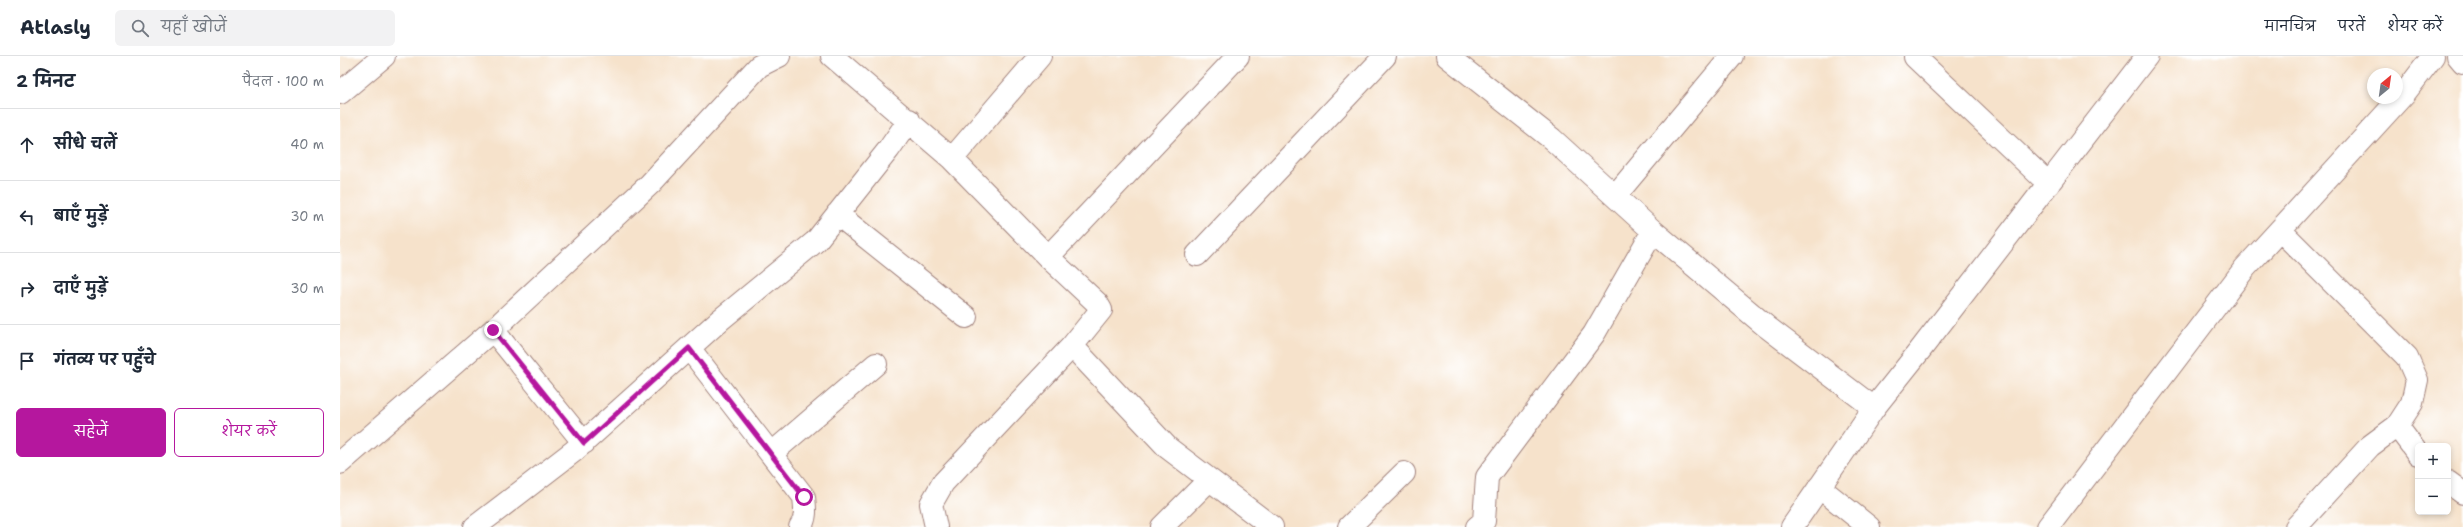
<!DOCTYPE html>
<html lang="hi">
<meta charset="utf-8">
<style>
:root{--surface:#fff;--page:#f2f2f3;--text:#1f2937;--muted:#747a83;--line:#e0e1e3;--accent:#b5179e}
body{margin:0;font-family:"Shantell Sans","Playpen Sans Deva",sans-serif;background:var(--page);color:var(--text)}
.controls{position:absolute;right:12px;bottom:12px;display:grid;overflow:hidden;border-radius:6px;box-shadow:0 2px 6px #0003}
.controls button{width:36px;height:36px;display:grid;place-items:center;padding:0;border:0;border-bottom:1px solid var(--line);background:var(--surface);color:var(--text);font:20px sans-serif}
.compass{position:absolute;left:2027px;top:12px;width:36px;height:36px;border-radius:50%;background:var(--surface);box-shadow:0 2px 6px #0003;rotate:29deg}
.stop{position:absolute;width:12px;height:12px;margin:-9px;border:3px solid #b5179e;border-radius:50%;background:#fff}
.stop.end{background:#b5179e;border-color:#fff;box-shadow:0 1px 4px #0008}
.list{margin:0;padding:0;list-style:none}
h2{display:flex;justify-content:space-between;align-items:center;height:52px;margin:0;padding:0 16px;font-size:17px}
h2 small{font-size:13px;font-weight:400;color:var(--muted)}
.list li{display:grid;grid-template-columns:26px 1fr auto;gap:12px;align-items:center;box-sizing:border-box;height:72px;padding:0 16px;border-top:1px solid var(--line)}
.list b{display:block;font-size:15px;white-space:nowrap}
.list em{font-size:13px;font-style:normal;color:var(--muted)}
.actions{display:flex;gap:8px;padding:12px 16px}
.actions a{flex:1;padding:9px 0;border:1px solid var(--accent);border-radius:6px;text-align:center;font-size:14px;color:var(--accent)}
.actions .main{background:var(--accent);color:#fff}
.icon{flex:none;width:22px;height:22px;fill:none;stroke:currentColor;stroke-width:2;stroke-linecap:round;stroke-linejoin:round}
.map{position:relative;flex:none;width:2123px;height:471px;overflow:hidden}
header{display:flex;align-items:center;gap:24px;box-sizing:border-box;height:56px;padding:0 20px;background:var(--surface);border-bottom:1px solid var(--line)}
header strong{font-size:19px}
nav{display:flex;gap:22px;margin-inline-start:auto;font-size:14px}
.search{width:280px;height:36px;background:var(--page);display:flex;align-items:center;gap:10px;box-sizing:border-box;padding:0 14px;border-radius:6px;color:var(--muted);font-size:15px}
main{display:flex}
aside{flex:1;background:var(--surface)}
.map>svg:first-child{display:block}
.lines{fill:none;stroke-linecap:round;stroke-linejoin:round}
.minor-casing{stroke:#a0807b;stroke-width:24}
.minor{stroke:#fff;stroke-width:22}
.route{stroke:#b5179e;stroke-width:5}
</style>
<header>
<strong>Atlasly</strong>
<div class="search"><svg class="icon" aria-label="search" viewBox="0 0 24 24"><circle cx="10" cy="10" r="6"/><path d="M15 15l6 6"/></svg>यहाँ खोजें</div>
<nav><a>मानचित्र</a><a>परतें</a><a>शेयर करें</a></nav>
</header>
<main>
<aside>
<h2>2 मिनट<small>पैदल · 100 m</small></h2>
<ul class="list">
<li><svg class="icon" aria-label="ahead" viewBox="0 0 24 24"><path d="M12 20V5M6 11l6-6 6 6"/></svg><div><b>सीधे चलें</b></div><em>40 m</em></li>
<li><svg class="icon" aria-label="left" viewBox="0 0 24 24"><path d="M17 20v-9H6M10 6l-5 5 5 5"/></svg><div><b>बाएँ मुड़ें</b></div><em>30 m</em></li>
<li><svg class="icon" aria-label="right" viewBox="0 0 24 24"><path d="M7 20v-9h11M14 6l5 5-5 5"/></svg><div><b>दाएँ मुड़ें</b></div><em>30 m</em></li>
<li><svg class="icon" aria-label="arrive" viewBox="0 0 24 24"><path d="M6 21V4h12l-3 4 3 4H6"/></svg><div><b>गंतव्य पर पहुँचे</b></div></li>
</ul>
<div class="actions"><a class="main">सहेजें</a><a>शेयर करें</a></div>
</aside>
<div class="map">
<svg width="2123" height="471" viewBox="0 0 2123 471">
<rect width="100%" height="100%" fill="#fff"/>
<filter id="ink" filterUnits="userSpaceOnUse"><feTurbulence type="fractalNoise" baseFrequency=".025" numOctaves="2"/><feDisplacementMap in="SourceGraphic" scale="8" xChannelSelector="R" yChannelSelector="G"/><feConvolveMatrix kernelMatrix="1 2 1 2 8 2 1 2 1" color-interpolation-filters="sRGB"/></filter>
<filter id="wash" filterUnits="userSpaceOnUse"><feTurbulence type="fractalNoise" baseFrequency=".012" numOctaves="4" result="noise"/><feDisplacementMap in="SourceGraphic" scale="16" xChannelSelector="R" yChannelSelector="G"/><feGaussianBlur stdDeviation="0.9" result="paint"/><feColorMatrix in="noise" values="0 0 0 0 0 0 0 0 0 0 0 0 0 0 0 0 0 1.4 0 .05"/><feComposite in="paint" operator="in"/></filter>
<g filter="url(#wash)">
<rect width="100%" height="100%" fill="#f6e2cb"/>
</g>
<g filter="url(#ink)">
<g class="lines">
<defs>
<path id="minor" d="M492 0 612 103 708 201 757 247 761 254 732 290 828 392 932 471
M1107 0 1212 83 1313 175 1427 271 1534 352 1581 293 1807 0
M2118 0 2123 6
M1575 1 1709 128
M0 37 44 0
M612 103 700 0
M1275 140 1392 0
M497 158 626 261
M1940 174 2067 301 2077 324 2072 347 2057 370 2030 390 1956 471
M857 199 1045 0
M708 201 898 0
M153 274 244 387
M349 292 464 441C465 451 467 462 460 471
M2057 370 2078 398
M431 398 536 308
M0 407 153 274 310 128 419 10 439 0
M2108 426 2123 437
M1479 431 1529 471
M135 471 234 395 380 264 476 185 549 93 569 64
M596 471 591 448 603 427 732 290
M822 471 869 424
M1009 471 1064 417
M1137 471 1144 465 1147 421 1254 278 1313 175
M1452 471 1534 352
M1708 471 1905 212 2064 38 2093 0"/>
</defs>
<use href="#minor" class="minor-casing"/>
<use href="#minor" class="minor"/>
</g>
</g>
<g class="lines" filter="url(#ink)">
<path class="route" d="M153 274 244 387 349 292 464 441"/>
</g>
</svg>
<div class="controls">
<button>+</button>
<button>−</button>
</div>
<svg class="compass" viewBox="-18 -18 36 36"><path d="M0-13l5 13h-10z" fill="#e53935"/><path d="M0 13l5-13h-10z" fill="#747a83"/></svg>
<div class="stop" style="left:464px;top:441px"></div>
<div class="stop end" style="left:153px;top:274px"></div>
</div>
</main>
